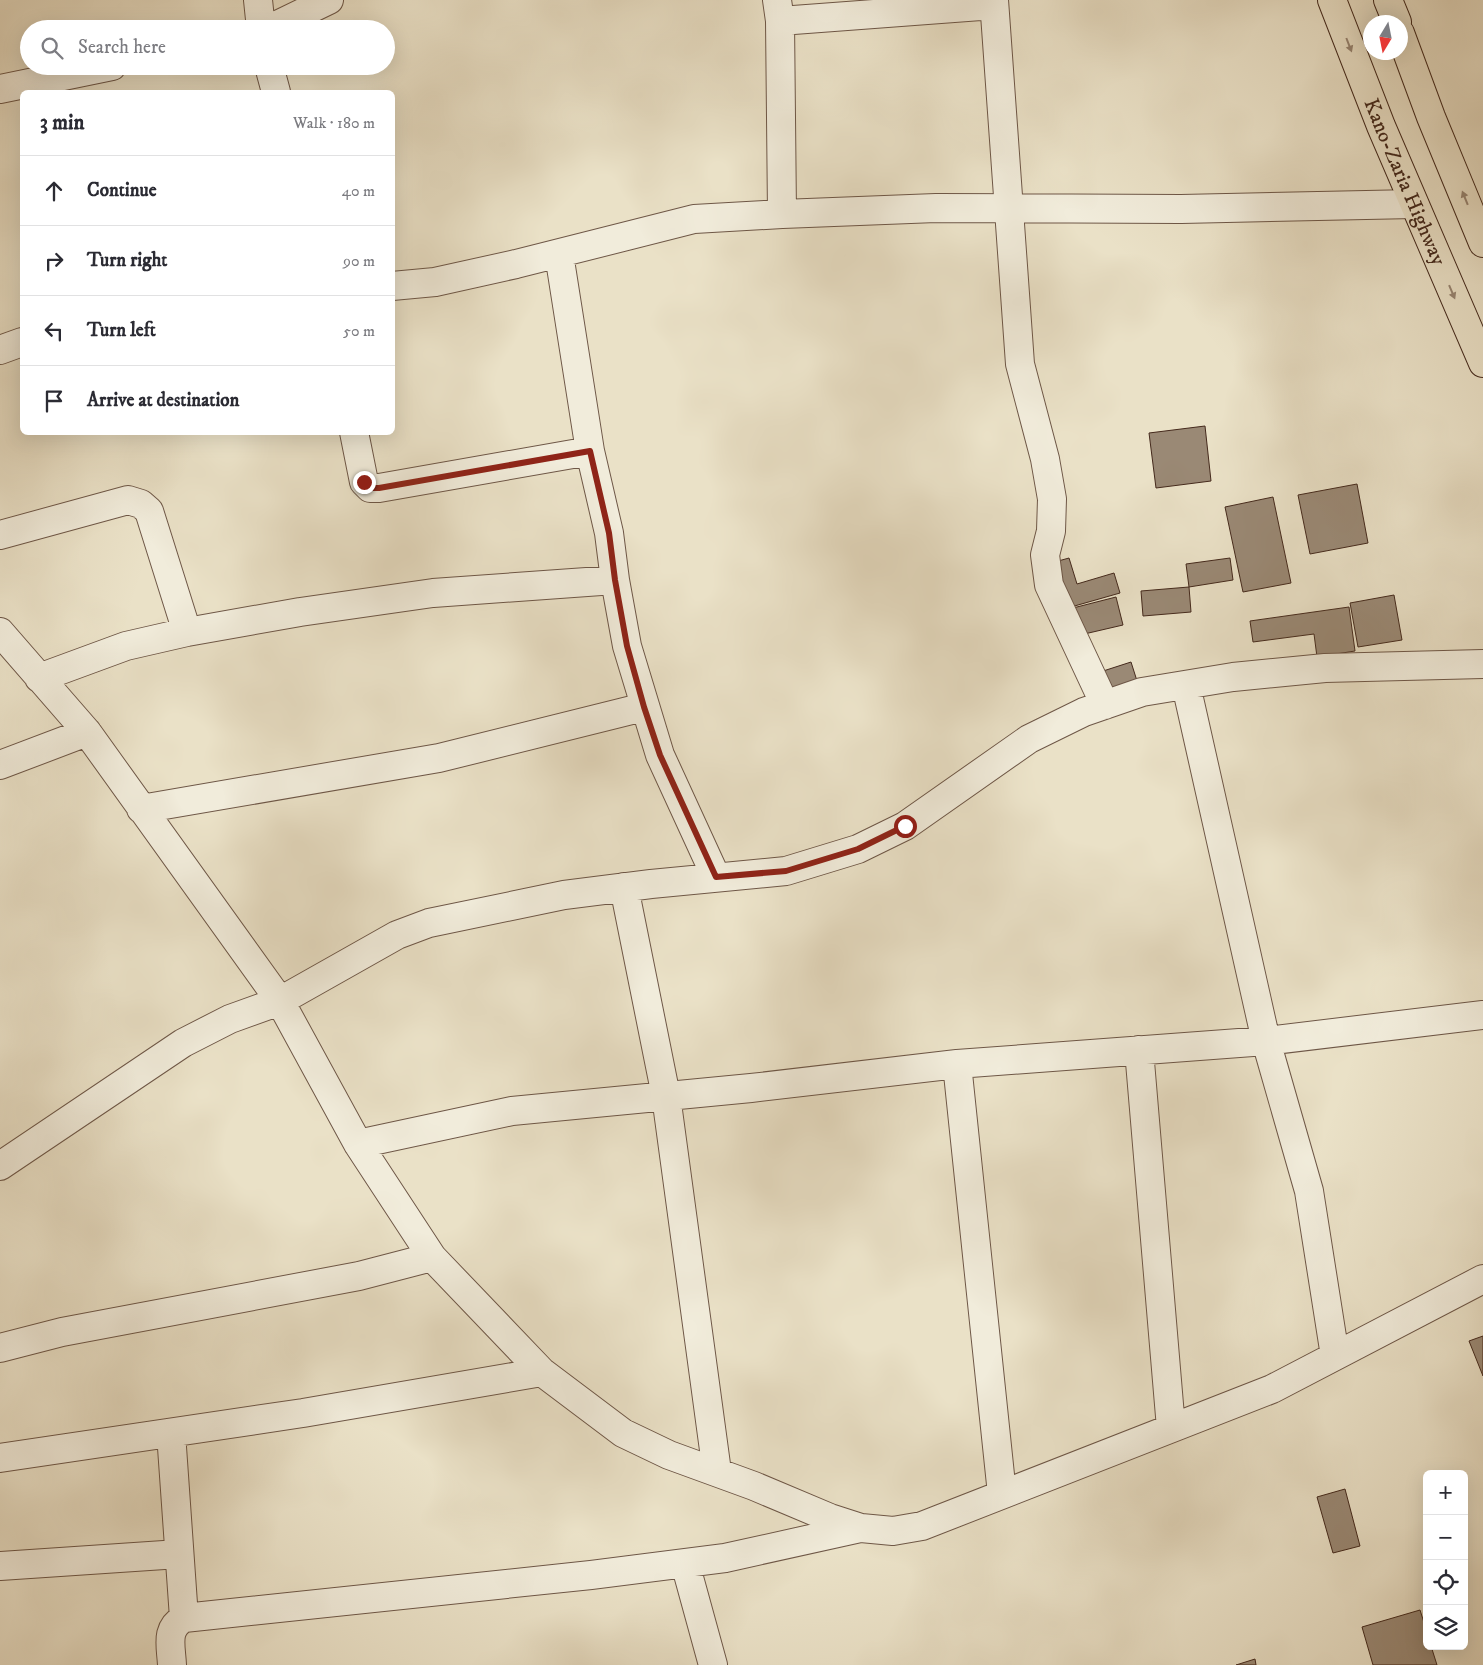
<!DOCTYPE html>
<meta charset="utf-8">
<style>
:root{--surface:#fff;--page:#f7f7f7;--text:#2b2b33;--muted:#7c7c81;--line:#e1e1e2}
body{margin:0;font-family:"IM FELL DW Pica",serif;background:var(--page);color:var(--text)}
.controls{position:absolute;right:15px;bottom:15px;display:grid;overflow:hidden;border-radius:8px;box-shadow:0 5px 20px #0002}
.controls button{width:45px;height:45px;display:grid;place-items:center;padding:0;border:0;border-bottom:1px solid var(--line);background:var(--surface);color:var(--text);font:25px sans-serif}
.compass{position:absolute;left:1363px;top:15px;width:45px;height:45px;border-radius:50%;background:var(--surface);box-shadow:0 5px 20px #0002;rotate:190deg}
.stop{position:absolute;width:15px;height:15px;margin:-11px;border:4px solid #8f2418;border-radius:50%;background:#fff}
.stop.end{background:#8f2418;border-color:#fff;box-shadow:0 1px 5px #0008}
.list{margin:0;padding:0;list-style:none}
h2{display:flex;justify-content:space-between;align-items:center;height:65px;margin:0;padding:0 20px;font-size:21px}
h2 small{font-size:16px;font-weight:400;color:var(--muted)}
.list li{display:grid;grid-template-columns:32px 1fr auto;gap:15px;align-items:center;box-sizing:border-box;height:70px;padding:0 20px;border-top:1px solid var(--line)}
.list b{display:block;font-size:19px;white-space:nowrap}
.list em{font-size:16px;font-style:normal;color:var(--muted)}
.icon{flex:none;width:28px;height:28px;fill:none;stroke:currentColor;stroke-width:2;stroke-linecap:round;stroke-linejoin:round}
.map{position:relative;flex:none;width:1483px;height:1665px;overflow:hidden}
.search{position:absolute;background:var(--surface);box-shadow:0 5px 20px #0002;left:20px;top:20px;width:375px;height:55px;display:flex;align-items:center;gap:12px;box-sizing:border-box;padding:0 18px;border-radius:28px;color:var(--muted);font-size:19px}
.panel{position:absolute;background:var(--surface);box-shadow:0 5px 20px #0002;left:20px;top:90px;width:375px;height:345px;border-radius:8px}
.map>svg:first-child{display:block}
.building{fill:#9a8975;stroke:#44291c}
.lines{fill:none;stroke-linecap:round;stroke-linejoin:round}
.minor-casing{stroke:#6e5747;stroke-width:30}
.highway-casing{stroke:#44291c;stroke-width:30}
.minor{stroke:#f1ecdb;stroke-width:28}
.highway{stroke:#eae1c7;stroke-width:28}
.oneway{fill:#978572}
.route{stroke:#8f2418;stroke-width:6}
.labels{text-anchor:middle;stroke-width:4;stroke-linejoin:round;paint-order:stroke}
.street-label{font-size:21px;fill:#44291c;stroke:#f1ecdb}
</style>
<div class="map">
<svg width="1483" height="1665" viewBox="0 0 1483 1665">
<rect width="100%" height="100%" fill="#eae1c7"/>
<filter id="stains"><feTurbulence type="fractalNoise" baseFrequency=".004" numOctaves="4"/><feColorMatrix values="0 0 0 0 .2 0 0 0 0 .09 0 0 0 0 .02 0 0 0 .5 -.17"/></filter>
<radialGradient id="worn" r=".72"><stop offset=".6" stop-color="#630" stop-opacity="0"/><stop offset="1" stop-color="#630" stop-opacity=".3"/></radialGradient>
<path class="building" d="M1205 426 1211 481 1156 488 1149 433Z
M1357 484 1368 543 1310 554 1298 495Z
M1273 497 1291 583 1243 592 1225 507Z
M1069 558 1077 584 1114 573 1120 593 1064 609 1051 563Z
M1230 558 1233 580 1189 587 1186 564Z
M1189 587 1191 612 1143 616 1141 591Z
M1394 595 1402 640 1358 647 1350 603Z
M1116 597 1123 625 1080 635 1073 608Z
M1349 607 1355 651 1317 657 1314 634 1253 642 1250 621Z
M1131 662 1138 684 1104 695 1097 673Z
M1483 1336V1376L1469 1341Z
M1345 1489 1360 1546 1333 1553 1317 1497Z
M1420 1610 1427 1632V1646H1431L1437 1665H1373L1362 1627Z
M1255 1659 1256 1665H1236Z"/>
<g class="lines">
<defs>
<path id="minor" d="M258 0 261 29
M777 0 780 21 782 214
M994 0 1020 364 1045 459 1052 499 1051 531 1045 555 1049 585 1105 705
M780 21 994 5
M269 29 329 0
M269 66 276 92
M0 89 112 66
M559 254 590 451 609 533 615 580 627 646 660 755 716 877
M392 286 435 282 516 264 694 219 782 214 936 208 1181 209 1414 204
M0 350 22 342
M354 432 364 482 370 488H379L590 451
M0 535 128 500 141 504 149 511 187 632
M0 632 87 732 280 1001 358 1144 432 1257 542 1372 623 1433 669 1455 754 1486 830 1518 861 1528 893 1531 922 1526 1272 1389 1483 1279
M39 678 126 646 187 632 300 612 433 593 615 580
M1186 685 1266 1041 1309 1191 1335 1356
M0 765 87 732
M141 809 439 758 644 707
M624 887 666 1096 717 1472
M1139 1050 1171 1428
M957 1064 1002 1494
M358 1144 512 1111 751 1088 957 1064 1266 1041 1483 1015
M0 1166 183 1043 230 1019 280 1001 397 935 429 923 564 895 651 884 786 871 858 849 905 826 1029 739 1084 712 1142 692 1233 677 1325 668 1483 664
M0 1348 62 1332 359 1276 432 1257
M171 1433 184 1618
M0 1458 303 1413 542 1372
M685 1563 713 1665
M0 1566 179 1554
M172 1665C171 1645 165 1629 184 1618L591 1575 725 1558 860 1528"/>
<g id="highway">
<path id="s1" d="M1332 0 1381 126 1483 363"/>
<path d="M1388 0 1397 22"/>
<path d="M1400 33 1431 117 1483 243"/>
</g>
</defs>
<use href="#minor" class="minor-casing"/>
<use href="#highway" class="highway-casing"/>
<use href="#minor" class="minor"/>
<use href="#highway" class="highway"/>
</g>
<defs><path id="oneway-solid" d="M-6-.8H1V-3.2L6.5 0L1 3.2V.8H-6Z" transform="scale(1.25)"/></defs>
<g class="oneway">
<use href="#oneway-solid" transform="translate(1349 45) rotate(69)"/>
<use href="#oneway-solid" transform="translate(1465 198) rotate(-112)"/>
<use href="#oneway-solid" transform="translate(1452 292) rotate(67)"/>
</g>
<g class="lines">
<path class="route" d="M364 482 370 488H379L590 451 609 533 615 580 627 646 644 707 660 755 716 877 786 871 858 849 905 826"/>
</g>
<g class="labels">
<g class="street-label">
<text dy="7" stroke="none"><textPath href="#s1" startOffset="196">Kano-Zaria Highway</textPath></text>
</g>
</g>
<rect width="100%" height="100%" filter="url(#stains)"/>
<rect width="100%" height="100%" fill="url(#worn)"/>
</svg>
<div class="controls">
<button>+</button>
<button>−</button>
<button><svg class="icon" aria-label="locate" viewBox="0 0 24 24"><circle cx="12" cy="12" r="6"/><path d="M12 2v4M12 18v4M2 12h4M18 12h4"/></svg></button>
<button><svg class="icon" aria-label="layers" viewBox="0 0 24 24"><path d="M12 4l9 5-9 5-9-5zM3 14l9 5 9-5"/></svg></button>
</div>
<svg class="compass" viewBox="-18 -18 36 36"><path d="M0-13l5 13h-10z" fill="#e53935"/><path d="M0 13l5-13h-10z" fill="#7c7c81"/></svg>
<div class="stop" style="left:905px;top:826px"></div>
<div class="stop end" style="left:364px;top:482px"></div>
<div class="search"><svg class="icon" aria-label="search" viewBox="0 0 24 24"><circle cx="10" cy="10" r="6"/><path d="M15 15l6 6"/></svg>Search here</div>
<section class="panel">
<h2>3 min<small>Walk · 180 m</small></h2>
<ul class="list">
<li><svg class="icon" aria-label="ahead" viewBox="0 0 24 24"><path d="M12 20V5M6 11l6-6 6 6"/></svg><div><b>Continue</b></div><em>40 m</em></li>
<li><svg class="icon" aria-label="right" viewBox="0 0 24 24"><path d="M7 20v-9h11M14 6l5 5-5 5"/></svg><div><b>Turn right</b></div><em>90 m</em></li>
<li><svg class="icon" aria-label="left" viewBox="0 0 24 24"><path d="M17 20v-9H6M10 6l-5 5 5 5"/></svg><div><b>Turn left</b></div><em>50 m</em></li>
<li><svg class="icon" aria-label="arrive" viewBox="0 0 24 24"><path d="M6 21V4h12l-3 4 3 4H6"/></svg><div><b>Arrive at destination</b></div></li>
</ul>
</section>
</div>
